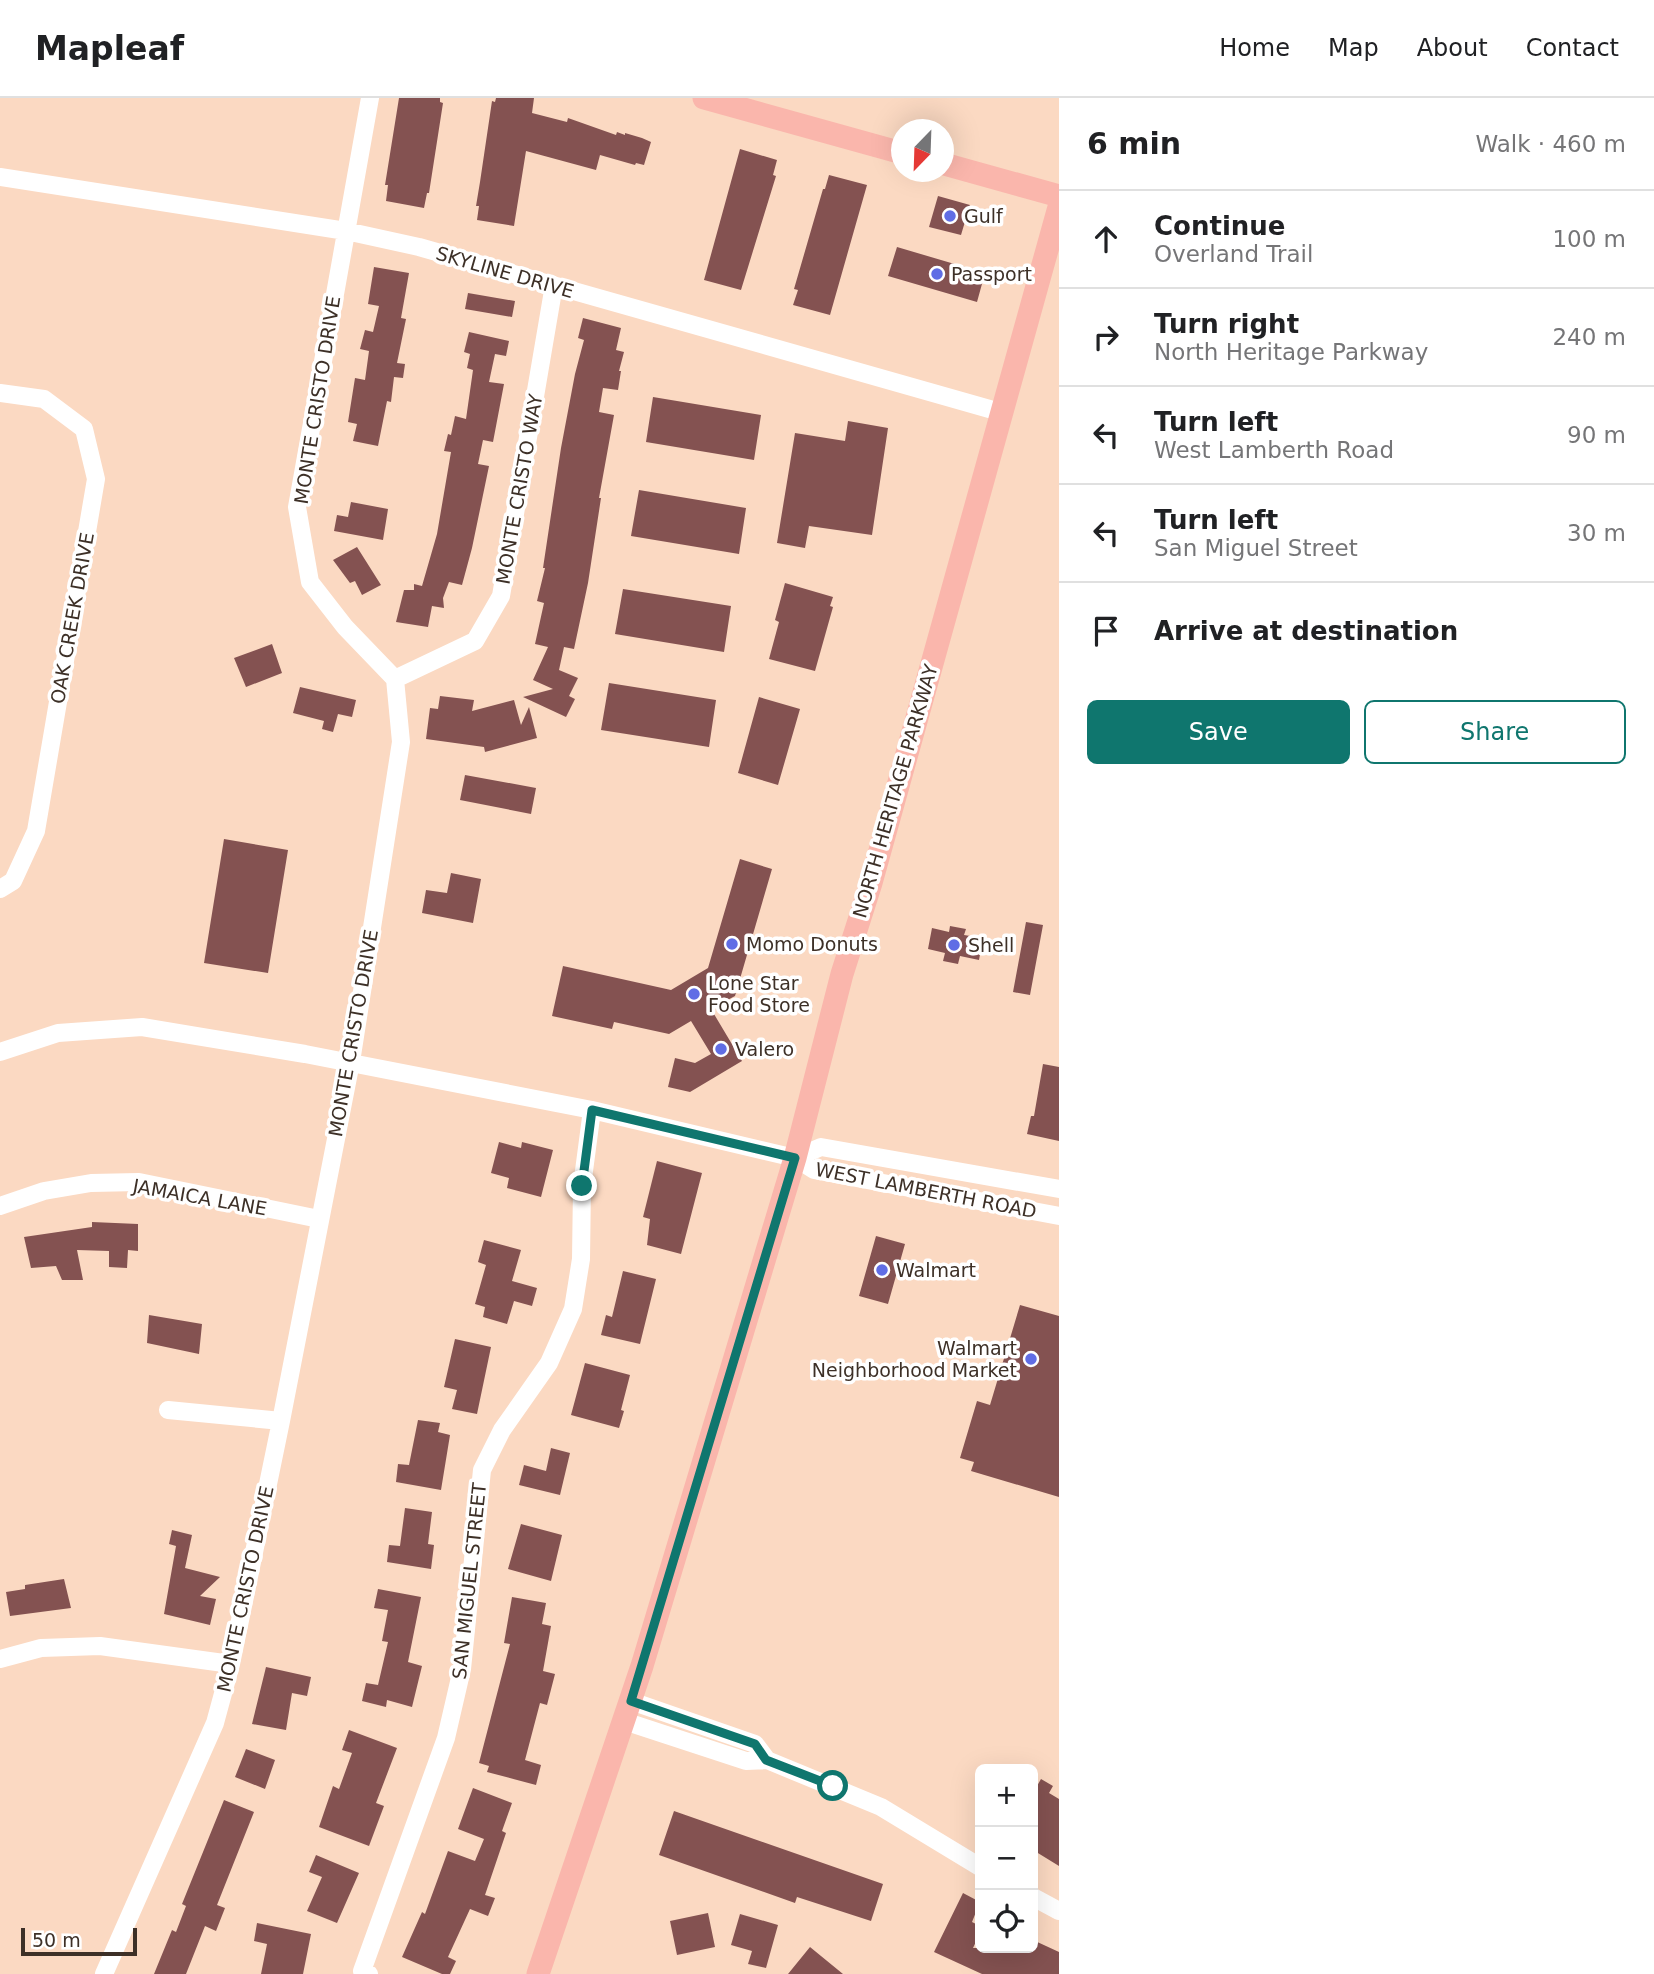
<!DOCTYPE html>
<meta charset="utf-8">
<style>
:root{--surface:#fff;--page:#f2f2f2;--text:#202124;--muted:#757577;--line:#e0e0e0;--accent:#0f766e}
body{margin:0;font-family:"DejaVu Sans",sans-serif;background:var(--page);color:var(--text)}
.controls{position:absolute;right:21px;bottom:21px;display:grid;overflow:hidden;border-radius:10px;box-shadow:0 7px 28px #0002}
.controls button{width:63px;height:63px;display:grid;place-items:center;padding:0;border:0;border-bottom:2px solid var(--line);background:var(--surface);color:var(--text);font:35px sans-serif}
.compass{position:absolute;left:891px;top:21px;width:63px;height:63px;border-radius:50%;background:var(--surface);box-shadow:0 7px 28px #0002;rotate:203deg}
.scale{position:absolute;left:21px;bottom:18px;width:116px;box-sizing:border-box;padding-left:7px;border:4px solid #3d3027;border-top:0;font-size:19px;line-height:24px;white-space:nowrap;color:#3d3027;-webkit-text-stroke:5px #fff;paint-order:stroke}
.stop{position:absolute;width:21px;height:21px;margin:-16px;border:5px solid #0f766e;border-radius:50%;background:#fff}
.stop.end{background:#0f766e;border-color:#fff;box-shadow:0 2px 7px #0008}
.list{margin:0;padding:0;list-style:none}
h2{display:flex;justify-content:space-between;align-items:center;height:91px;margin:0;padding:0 28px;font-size:30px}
h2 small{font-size:23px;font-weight:400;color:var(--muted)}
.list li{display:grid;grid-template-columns:46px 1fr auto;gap:21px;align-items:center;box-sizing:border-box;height:98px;padding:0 28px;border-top:2px solid var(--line)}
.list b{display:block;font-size:26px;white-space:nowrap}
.list p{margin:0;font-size:23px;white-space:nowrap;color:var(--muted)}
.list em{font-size:23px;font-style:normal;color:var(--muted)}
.actions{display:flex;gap:14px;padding:21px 28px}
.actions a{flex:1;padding:16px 0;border:2px solid var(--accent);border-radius:10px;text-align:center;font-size:24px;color:var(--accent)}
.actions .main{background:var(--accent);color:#fff}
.icon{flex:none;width:38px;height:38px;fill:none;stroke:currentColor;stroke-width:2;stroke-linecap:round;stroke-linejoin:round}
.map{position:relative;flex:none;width:1059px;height:1876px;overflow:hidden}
header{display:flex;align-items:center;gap:42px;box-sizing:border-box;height:98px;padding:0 35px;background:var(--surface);border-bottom:2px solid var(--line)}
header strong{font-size:33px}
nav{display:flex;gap:38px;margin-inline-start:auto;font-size:24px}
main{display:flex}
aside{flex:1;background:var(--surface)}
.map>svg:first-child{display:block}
.building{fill:#845251}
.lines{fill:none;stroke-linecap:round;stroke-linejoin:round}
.minor{stroke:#fff;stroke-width:18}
.major{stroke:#fab6ac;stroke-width:23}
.route{stroke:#0f766e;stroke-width:9}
.poi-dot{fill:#606de5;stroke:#fff;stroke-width:2.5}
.labels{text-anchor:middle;stroke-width:7;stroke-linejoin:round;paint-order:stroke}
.poi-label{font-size:19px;fill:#3d3027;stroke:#fff;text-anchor:start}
.street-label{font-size:19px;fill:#3d3027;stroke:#fff}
</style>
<header>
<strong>Mapleaf</strong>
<nav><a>Home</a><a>Map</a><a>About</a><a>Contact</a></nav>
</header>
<main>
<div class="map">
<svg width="1059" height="1876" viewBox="0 0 1059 1876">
<rect width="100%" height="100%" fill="#fbd9c2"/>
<path class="building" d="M399 0H440V4L443 5 429 95H427L424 110 386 103 388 87H385Z
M496 0H534L532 15 567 24 568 20 616 37 617 34 625 37V35L642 40 651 44 644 67 636 65 635 67 600 57 596 72 526 53 514 128 477 122 479 108H476L480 84 492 3 495 4Z
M740 51 777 62 773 77 776 78 741 192 704 182Z
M829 77 867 87 830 217 793 207 798 192 794 191 823 91H825Z
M938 98 970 107 961 137 929 129Z
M897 149 985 175 977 204 888 178Z
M374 169 409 175 401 220 406 221 397 265 405 266 403 280 394 279 391 304 387 303 378 348 353 343 357 326 348 324 355 280 365 282 369 253 360 251 365 232 373 234 379 208 368 206Z
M468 195 515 203 512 219 465 211Z
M583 220 621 230 616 252 624 254 619 273H621L618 292 603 290 599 314 614 317 599 400H601L588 485 574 551 564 549 559 572 578 580 569 598 575 601 566 619 523 599 553 591 533 582 548 549 535 546 544 505 537 503 545 470H543L561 350 575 276 584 242 578 240Z
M469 234 509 243 506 258 495 256 489 284 504 286 493 344 483 342 478 366 489 368 472 450 462 487 449 484 443 500 444 510 432 508 428 529 396 524 404 492H414V486L422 488 437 436 451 354 444 353 448 336 451 337 455 318 466 321 473 272 467 270 470 256 464 254Z
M653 299 761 317 754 362 646 344Z
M848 323 888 330 872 437 809 428 805 450 777 445 795 335 845 343Z
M639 392 746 410 739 456 631 438Z
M351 404 388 411 383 442 334 433 337 417 348 419Z
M357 449 381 487 362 497 355 483 350 485 333 462Z
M785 485 833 499 830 508 833 509 815 573 769 561 779 524 775 522Z
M623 491 731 508 724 554 615 536Z
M272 546 282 575 246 589 234 560Z
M609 585 716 602 709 649 601 632Z
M300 589 356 602 352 619 338 616 333 634 322 631 324 623 293 615Z
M440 598 474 602 472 613 514 602 521 627 529 609 537 640 485 654 484 649 426 641 430 610 438 611Z
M759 599 800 611 778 687 738 675Z
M465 677 536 690 531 716 460 702Z
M224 741 288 752 268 875 204 865Z
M740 761 772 771 735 898 711 911 742 963 690 994 668 989 675 960 695 965 711 956 691 923 669 936 614 924 612 931 552 918 563 868 671 892 708 870Z
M451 775 481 781 473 825 422 815 426 792 447 795Z
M1026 824 1043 827 1030 897 1013 894Z
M950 828 966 831 964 837 983 840 979 862 960 858 958 866 943 863 945 855 928 851 932 830 949 834Z
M1043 966 1059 969V1043L1027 1036 1031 1018H1034Z
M499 1044 521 1050 522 1044 553 1052 541 1099 507 1090 509 1080 491 1075Z
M657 1063 702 1075 681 1156 647 1147 650 1121 643 1119Z
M92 1124 138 1126V1153L128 1152 127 1170 109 1169V1153L77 1152 83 1182H62L56 1168 31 1170 24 1139 92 1129Z
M876 1138 905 1146 888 1206 859 1198Z
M484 1142 521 1152 512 1183 537 1190 532 1208 514 1203 507 1226 483 1219 485 1209 475 1206 486 1167 478 1164Z
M623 1173 656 1181 640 1246 601 1237 606 1217 612 1219Z
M1020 1207 1059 1218V1399L971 1373 974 1364 960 1360 977 1303 990 1307Z
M149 1217 202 1226 199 1256 147 1245Z
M455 1241 491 1249 477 1316 452 1311 457 1292 444 1289Z
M585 1265 630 1277 621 1312 624 1313 619 1330 571 1317Z
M418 1322 440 1325 438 1334 450 1337 441 1392 396 1384 398 1366 409 1367Z
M551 1350 570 1355 560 1397 519 1387 524 1367 546 1373Z
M405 1410 432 1414 428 1446 434 1447 431 1471 387 1464 389 1447 400 1448Z
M521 1426 562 1437 551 1483 508 1471Z
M172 1432 192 1437 185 1470 220 1479 200 1498 216 1501 210 1527 164 1516 176 1448 169 1446Z
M64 1481 71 1510 10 1518 6 1494 25 1491V1487Z
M378 1491 421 1499 408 1564 422 1568 412 1609 387 1602 386 1609 362 1603 366 1585 378 1587 388 1544 382 1543 388 1512 374 1510Z
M512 1499 546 1505 542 1526 551 1528 543 1573 555 1576 547 1607 540 1605 525 1662 541 1667 536 1687 487 1674 489 1668 479 1665 510 1546 504 1545Z
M266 1569 311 1579 307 1598 292 1595 286 1632 252 1626Z
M349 1632 397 1650 376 1705 384 1708 369 1748 319 1729 333 1688 339 1691 352 1655 342 1652Z
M246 1651 275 1662 265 1691 235 1679Z
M1041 1681 1053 1688 1049 1695 1059 1701V1768L1033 1752V1695Z
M473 1690 512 1705 502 1733 506 1735 485 1797 495 1800 488 1818 470 1811 448 1859 456 1863 450 1876H442L402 1859 422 1814 425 1816 448 1753 475 1763 484 1741 458 1731Z
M224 1702 254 1714 217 1807 225 1810 216 1833 205 1828 186 1876H154L172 1832 176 1834 186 1808 182 1806Z
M674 1713 883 1786 871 1823 797 1799 795 1805 659 1757Z
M316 1757 359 1775 337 1825 307 1813 322 1779 309 1774Z
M963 1795 980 1804 972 1824 980 1828V1835L973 1850H1033V1842L1059 1854V1876H982L934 1854Z
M708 1815 715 1849 677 1857 670 1823Z
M740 1816 778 1827 766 1870 748 1866 752 1853 731 1847Z
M257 1825 311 1836 303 1876H261L267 1846 254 1843Z
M810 1849 843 1876H788Z"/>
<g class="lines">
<path class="minor" d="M0 79 346 133 419 149 1000 314
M0 295 44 301 84 331 96 381 36 733 13 783 0 791
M395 581 475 543 501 498 554 187
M0 954 58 935 142 929 305 956 592 1012 795 1060 814 1072 1059 1118
M795 1060 821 1049 1059 1091
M0 1108 44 1093 91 1085 139 1084 319 1121
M168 1312 281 1323
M0 1561 41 1550 100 1548 231 1566
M631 1603 755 1646 767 1662
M624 1623 746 1663 767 1662 881 1709 980 1769
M1033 1799 1059 1813
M104 1876 215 1625 231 1566 281 1323 351 964 401 644 395 581 345 529 310 484 297 409 370 0
M369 1876 362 1873 446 1640 462 1571 482 1372 502 1332 549 1265 573 1211 581 1161 582 1088 592 1012"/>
<path class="major" d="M704 0 902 55
M944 66 1059 98
M538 1876 642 1568 795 1060 842 876 871 785 1059 109"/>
</g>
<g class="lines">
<path class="route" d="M582 1088 592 1012 795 1060 631 1603 755 1646 766 1662 833 1688"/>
</g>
<g class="poi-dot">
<circle cx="950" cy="118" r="7"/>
<circle cx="937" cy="176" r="7"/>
<circle cx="732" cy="846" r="7"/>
<circle cx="954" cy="847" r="7"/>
<circle cx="694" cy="896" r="7"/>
<circle cx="721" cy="951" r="7"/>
<circle cx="882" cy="1172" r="7"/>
<circle cx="1031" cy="1261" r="7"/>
</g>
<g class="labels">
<g class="poi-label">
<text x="964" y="125">Gulf</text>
<text x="951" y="183">Passport</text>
<text x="746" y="853">Momo Donuts</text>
<text x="968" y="854">Shell</text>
<text x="708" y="892">Lone Star<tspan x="708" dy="22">Food Store</tspan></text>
<text x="735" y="958">Valero</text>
<text x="896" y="1179">Walmart</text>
<text x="1017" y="1257" text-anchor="end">Walmart<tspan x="1017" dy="22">Neighborhood Market</tspan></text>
</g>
<g class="street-label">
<text transform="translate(505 174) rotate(16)" y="7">SKYLINE DRIVE</text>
<text transform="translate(317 302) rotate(-81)" y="7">MONTE CRISTO DRIVE</text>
<text transform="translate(519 391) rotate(-80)" y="7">MONTE CRISTO WAY</text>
<text transform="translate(72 520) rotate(-80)" y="7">OAK CREEK DRIVE</text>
<text transform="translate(895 693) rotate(-74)" y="7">NORTH HERITAGE PARKWAY</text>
<text transform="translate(353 935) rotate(-80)" y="7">MONTE CRISTO DRIVE</text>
<text transform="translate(926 1092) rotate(11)" y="7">WEST LAMBERTH ROAD</text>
<text transform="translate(200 1099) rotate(10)" y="7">JAMAICA LANE</text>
<text transform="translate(469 1483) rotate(-84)" y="7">SAN MIGUEL STREET</text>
<text transform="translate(245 1491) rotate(-78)" y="7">MONTE CRISTO DRIVE</text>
</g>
</g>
</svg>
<div class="controls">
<button>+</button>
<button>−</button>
<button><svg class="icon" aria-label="locate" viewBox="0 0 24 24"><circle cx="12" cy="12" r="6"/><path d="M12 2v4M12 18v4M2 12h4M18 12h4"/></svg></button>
</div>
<svg class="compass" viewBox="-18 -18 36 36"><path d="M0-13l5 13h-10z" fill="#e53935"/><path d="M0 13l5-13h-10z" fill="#757577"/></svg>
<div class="scale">50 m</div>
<div class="stop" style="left:833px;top:1688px"></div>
<div class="stop end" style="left:582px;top:1088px"></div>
</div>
<aside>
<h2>6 min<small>Walk · 460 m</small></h2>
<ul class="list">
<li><svg class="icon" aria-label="ahead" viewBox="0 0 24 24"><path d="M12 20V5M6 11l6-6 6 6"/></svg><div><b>Continue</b><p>Overland Trail</p></div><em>100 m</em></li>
<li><svg class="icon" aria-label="right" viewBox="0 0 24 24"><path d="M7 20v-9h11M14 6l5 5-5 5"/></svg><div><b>Turn right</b><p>North Heritage Parkway</p></div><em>240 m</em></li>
<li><svg class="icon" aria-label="left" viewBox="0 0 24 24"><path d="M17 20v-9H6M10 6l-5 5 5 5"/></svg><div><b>Turn left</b><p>West Lamberth Road</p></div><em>90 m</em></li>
<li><svg class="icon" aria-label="left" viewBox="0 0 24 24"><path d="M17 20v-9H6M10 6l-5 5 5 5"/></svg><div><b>Turn left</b><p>San Miguel Street</p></div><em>30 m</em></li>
<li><svg class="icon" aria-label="arrive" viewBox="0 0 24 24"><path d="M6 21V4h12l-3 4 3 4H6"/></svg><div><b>Arrive at destination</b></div></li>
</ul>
<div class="actions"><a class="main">Save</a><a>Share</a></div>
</aside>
</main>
